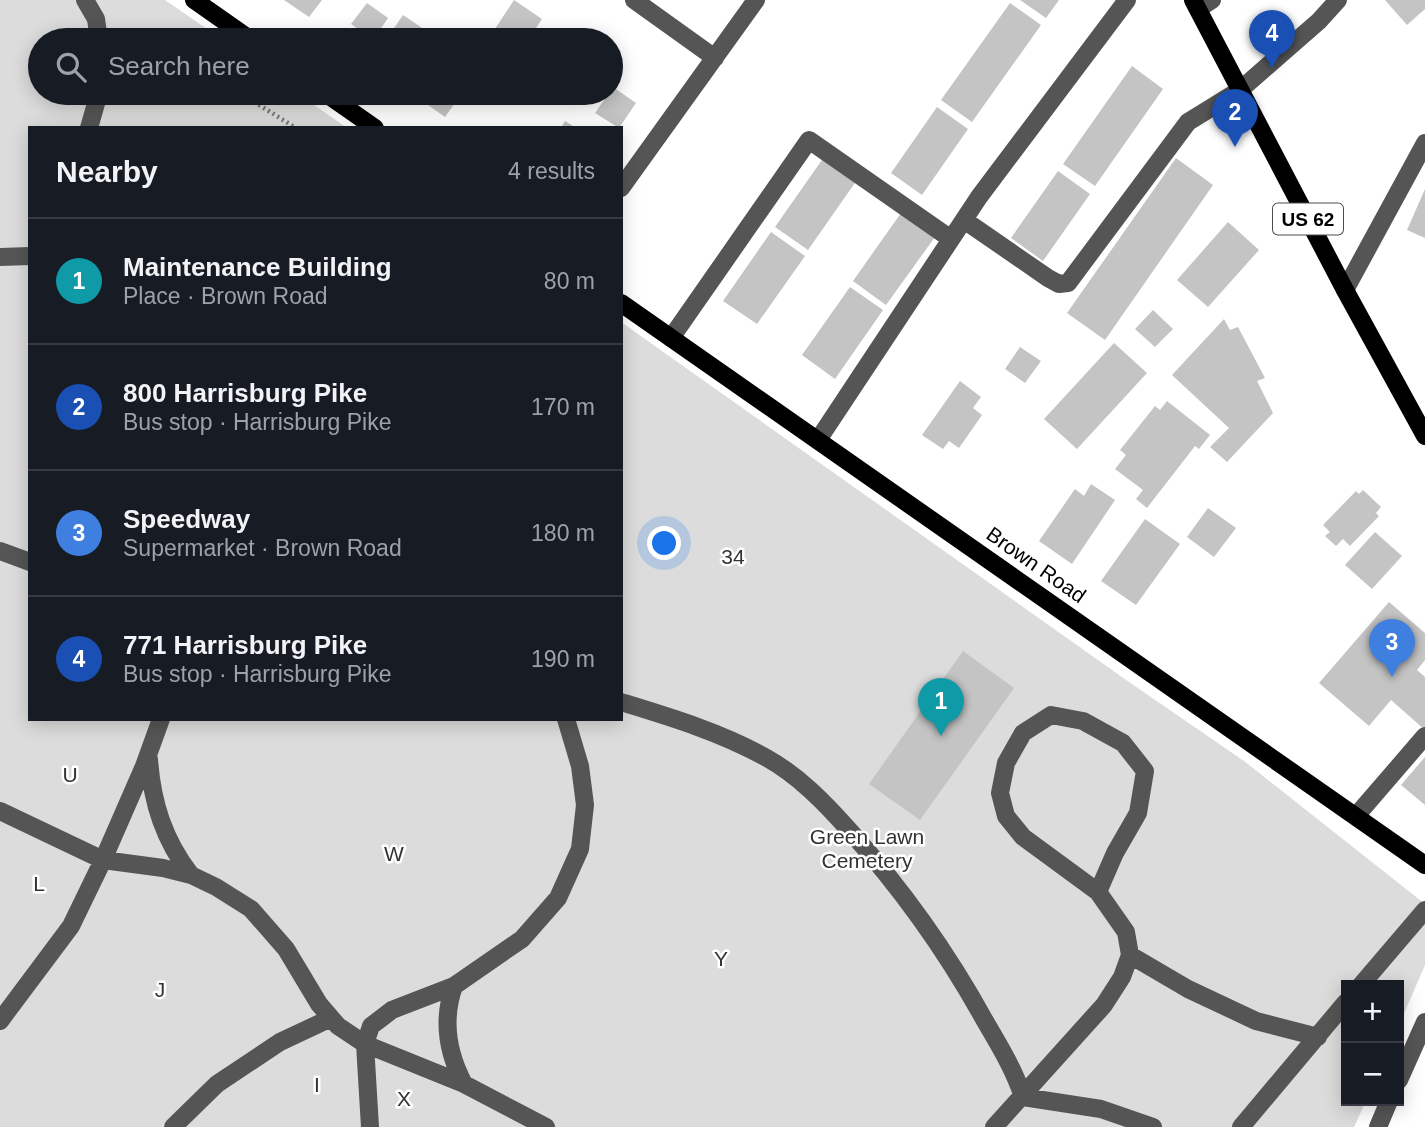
<!DOCTYPE html>
<meta charset="utf-8">
<style>
:root{--surface:#171b24;--page:#20242c;--text:#f1f3f6;--muted:#9ea1a6;--line:#363941;--accent:#ea580c}
body{margin:0;font-family:Arial,sans-serif;background:var(--page);color:var(--text)}
.controls{position:absolute;right:21px;bottom:21px;display:grid;overflow:hidden;border-radius:0px;box-shadow:0 4px 18px #0003}
.controls button{width:63px;height:63px;display:grid;place-items:center;padding:0;border:0;border-bottom:2px solid var(--line);background:var(--surface);color:var(--text);font:35px sans-serif}
.you{position:absolute;left:665px;top:544px;width:24px;height:24px;margin:-18px;border:5px solid #fff;border-radius:50%;background:#1a73e8;box-shadow:0 0 0 10px #1a73e833}
.badge{display:grid;place-items:center;width:46px;height:46px;border-radius:50%;background:var(--accent);color:#fff;font-size:23px;font-weight:700}
.pin{position:absolute;translate:-50% -58px;filter:drop-shadow(0 2px 4px #0008)}
.pin::after{content:'';position:absolute;top:37px;width:24px;height:21px;background:inherit;clip-path:polygon(0 0,100% 0,50% 100%)}
.list{margin:0;padding:0;list-style:none}
h2{display:flex;justify-content:space-between;align-items:center;height:91px;margin:0;padding:0 28px;font-size:30px}
h2 small{font-size:23px;font-weight:400;color:var(--muted)}
.list li{display:grid;grid-template-columns:46px 1fr auto;gap:21px;align-items:center;box-sizing:border-box;height:126px;padding:0 28px;border-top:2px solid var(--line)}
.list b{display:block;font-size:26px;white-space:nowrap}
.list p{margin:0;font-size:23px;white-space:nowrap;color:var(--muted)}
.list em{font-size:23px;font-style:normal;color:var(--muted)}
.icon{flex:none;width:38px;height:38px;fill:none;stroke:currentColor;stroke-width:2;stroke-linecap:round;stroke-linejoin:round}
.map{position:relative;flex:none;width:1425px;height:1127px;overflow:hidden}
.search{position:absolute;background:var(--surface);box-shadow:0 4px 18px #0003;left:28px;top:28px;width:595px;height:77px;display:flex;align-items:center;gap:18px;box-sizing:border-box;padding:0 24px;border-radius:38px;color:var(--muted);font-size:26px}
.panel{position:absolute;background:var(--surface);box-shadow:0 4px 18px #0003;left:28px;top:126px;width:595px;height:595px;border-radius:0px}
.map>svg:first-child{display:block}
.green{fill:#dcdcdc}
.building{fill:#c4c4c4}
.lines{fill:none;stroke-linecap:round;stroke-linejoin:round}
.path{stroke:#777;stroke-width:4.5;stroke-dasharray:2 3.5;stroke-linecap:butt}
.minor{stroke:#555;stroke-width:18}
.major{stroke:#000;stroke-width:18}
.labels{text-anchor:middle;stroke-width:5;stroke-linejoin:round;paint-order:stroke}
.shield{fill:#fff;stroke:#4c4c4c;stroke-width:2}
.shield-label{font-size:19px;font-weight:bold;fill:#000}
.park-label{font-size:21px;fill:#333;stroke:#fff}
.street-label{font-size:21px;fill:#000;stroke:#fff}
</style>
<div class="map">
<svg width="1425" height="1127" viewBox="0 0 1425 1127">
<rect width="100%" height="100%" fill="#fff"/>
<path class="green" d="M0 0H165L223 40H40V93H297L347 128H30V719H621V322L1129 682 1244 761 1425 904V965L1399 1025V985H1346V1101H1366L1354 1127H0Z"/>
<path class="building" d="M284 0H322L309 17Z
M514 0 542 19 528 40H504L493 32Z
M1020 0H1059L1046 18Z
M1385 0H1425V9L1407 25Z
M367 3 388 18 373 40 351 24Z
M1010 3 1041 25 972 122 941 100Z
M403 15 425 30 421 35 428 40H392L388 37Z
M1132 66 1163 89 1095 186 1063 164Z
M613 87 636 103 619 128 595 113Z
M415 93H462L445 117 414 95Z
M937 107 968 129 922 195 891 173Z
M565 121 576 128H561Z
M824 157 857 180 808 250 775 227Z
M1176 158 1213 185 1105 340 1067 313Z
M1058 171 1090 194 1043 261 1011 238Z
M1425 189V238L1407 230Z
M901 213 935 237 886 305 853 281Z
M1228 222 1259 250 1208 307 1177 280Z
M771 232 805 256 757 324 723 301Z
M850 287 883 310 835 379 802 355Z
M1153 310 1173 329 1155 347 1135 329Z
M1224 319 1230 330 1238 327 1265 378 1257 381 1273 413 1227 462 1210 447 1229 428 1172 375Z
M1114 343 1147 373 1077 449 1044 419Z
M1020 347 1041 361 1025 383 1005 369Z
M960 381 981 397 973 408 982 415 959 448 949 441 943 449 922 435Z
M1167 401 1210 435 1199 449 1195 446 1147 508 1136 499 1143 490 1115 469 1126 455 1120 450 1155 406 1160 410Z
M1091 484 1115 500 1072 564 1039 541 1075 489 1084 496Z
M1363 490 1381 507 1376 513 1379 516 1350 546 1343 539 1336 546 1325 536 1330 532 1323 525 1356 491 1359 494Z
M1208 508 1236 528 1214 557 1187 537Z
M1145 519 1180 544 1136 605 1101 581Z
M1375 532 1402 556 1372 589 1345 565Z
M1389 602 1425 633V660L1417 670 1425 677V730L1391 700 1369 726 1319 683Z
M963 651 1014 688 920 820 869 784Z
M1425 757V805L1401 785Z"/>
<g class="lines">
<path class="path" d="M240 93 296 128"/>
<path class="minor" d="M85 0 96 19 99 40
M634 0 715 58
M1198 9 1212 0
M89 128 99 93
M621 188 756 0
M964 220 1048 278 1059 284 1068 283 1188 122 1240 90 1319 21 1338 0
M0 257 30 256
M1345 290 1425 143
M671 338 809 140 951 239
M818 440 979 197 1127 0
M0 551 30 562
M621 702C670 717 720 732 765 757 798 775 825 803 849 830 902 889 947 952 985 1021 999 1045 1014 1069 1023 1097L1101 1109 1153 1127
M149 759C152 803 164 840 191 875
M0 811 103 860 163 868 191 875 216 887 251 909 286 949 319 1004 338 1026 365 1044 464 1084 546 1127
M1356 816 1425 736
M1130 955 1188 989 1256 1021 1318 1037
M1361 985 1425 910
M454 986C442 1020 447 1052 464 1084
M0 1021 71 926 103 860 144 766 161 719
M1399 1080 1425 1022
M173 1127 217 1084 280 1042 331 1018
M370 1127 365 1044 371 1026 392 1010 454 986 522 939 558 898 580 849 585 805 580 766 566 719
M994 1127 1104 1005 1122 977 1130 955 1126 932 1098 892 1023 837 1006 816 1000 793 1006 763 1023 733 1051 715 1083 721 1123 743 1145 771 1138 813 1115 853 1098 892
M1241 1127 1346 1002
M1378 1127 1389 1101"/>
<path class="major" d="M194 0 251 40
M1193 0 1345 290 1425 436
M325 93 375 128
M621 303 1425 865"/>
</g>
<g class="labels">
<rect class="shield" x="1273" y="203.5" width="70" height="31" rx="5"/>
<g class="shield-label">
<text x="1308" y="226">US 62</text>
</g>
<g class="park-label">
<text x="733" y="564">34</text>
<text x="70" y="782">U</text>
<text x="867" y="844">Green Lawn<tspan x="867" dy="24">Cemetery</tspan></text>
<text x="394" y="861">W</text>
<text x="39" y="891">L</text>
<text x="721" y="966">Y</text>
<text x="160" y="997">J</text>
<text x="317" y="1092">I</text>
<text x="404" y="1106">X</text>
</g>
<g class="street-label">
<text transform="translate(1036 565) rotate(35)" y="7">Brown Road</text>
</g>
</g>
</svg>
<div class="controls">
<button>+</button>
<button>−</button>
</div>
<div class="you"></div>
<div class="pin badge" style="left:941px;top:736px;background:#0f9aa8">1</div>
<div class="pin badge" style="left:1235px;top:147px;background:#1a4fb4">2</div>
<div class="pin badge" style="left:1392px;top:677px;background:#3f7fe0">3</div>
<div class="pin badge" style="left:1272px;top:68px;background:#1a4fb4">4</div>
<div class="search"><svg class="icon" aria-label="search" viewBox="0 0 24 24"><circle cx="10" cy="10" r="6"/><path d="M15 15l6 6"/></svg>Search here</div>
<section class="panel">
<h2>Nearby<small>4 results</small></h2>
<ul class="list">
<li><span class="badge" style="background:#0f9aa8">1</span><div><b>Maintenance Building</b><p>Place · Brown Road</p></div><em>80 m</em></li>
<li><span class="badge" style="background:#1a4fb4">2</span><div><b>800 Harrisburg Pike</b><p>Bus stop · Harrisburg Pike</p></div><em>170 m</em></li>
<li><span class="badge" style="background:#3f7fe0">3</span><div><b>Speedway</b><p>Supermarket · Brown Road</p></div><em>180 m</em></li>
<li><span class="badge" style="background:#1a4fb4">4</span><div><b>771 Harrisburg Pike</b><p>Bus stop · Harrisburg Pike</p></div><em>190 m</em></li>
</ul>
</section>
</div>
